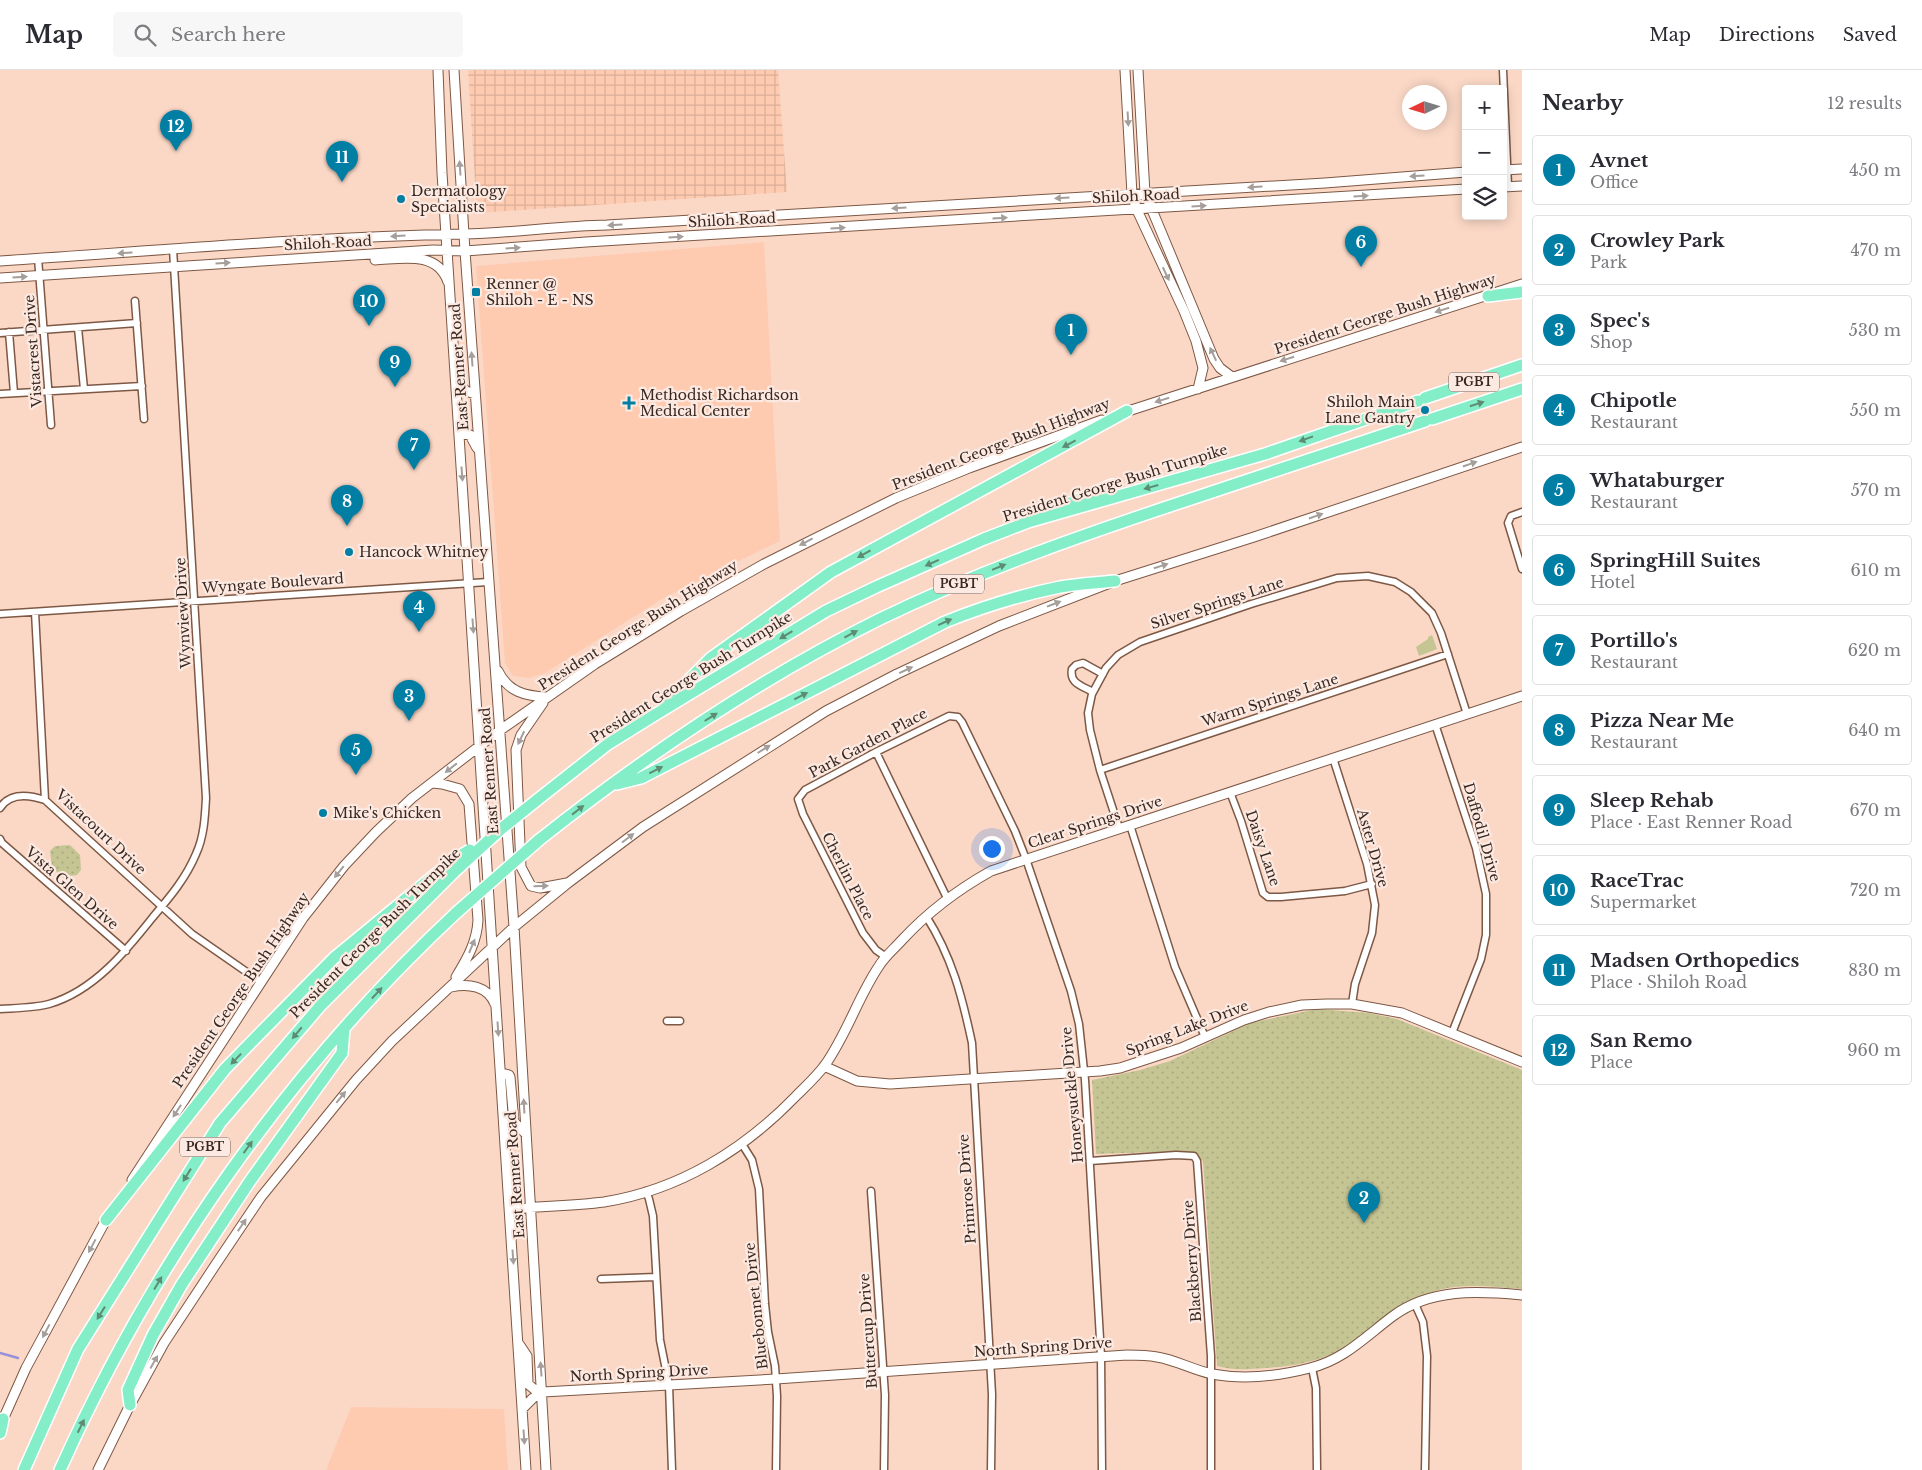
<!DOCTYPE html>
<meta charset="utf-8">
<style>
:root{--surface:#fff;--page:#f7f7f7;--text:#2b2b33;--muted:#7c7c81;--line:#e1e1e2;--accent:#007ea4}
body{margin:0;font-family:"Libre Baskerville",serif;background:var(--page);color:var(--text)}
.controls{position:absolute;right:15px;top:15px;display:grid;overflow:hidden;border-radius:5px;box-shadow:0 2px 12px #0003}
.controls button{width:45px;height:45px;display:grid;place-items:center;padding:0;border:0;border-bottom:1px solid var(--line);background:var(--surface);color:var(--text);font:25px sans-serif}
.compass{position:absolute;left:1402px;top:15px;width:45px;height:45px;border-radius:50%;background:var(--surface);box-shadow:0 2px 12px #0003;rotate:266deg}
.you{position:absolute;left:991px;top:778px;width:18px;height:18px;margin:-12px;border:4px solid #fff;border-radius:50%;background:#1a73e8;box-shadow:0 0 0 8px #1a73e833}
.badge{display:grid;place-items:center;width:32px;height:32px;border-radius:50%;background:var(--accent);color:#fff;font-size:16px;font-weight:700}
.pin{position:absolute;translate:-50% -41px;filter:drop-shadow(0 1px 2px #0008)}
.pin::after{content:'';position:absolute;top:26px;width:18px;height:15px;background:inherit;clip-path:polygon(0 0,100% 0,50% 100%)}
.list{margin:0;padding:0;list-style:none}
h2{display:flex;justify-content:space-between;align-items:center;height:65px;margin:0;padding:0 20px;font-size:21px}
h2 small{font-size:16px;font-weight:400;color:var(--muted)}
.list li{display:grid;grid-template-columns:32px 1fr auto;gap:15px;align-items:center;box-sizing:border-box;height:70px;margin:0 10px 10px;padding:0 10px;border:1px solid var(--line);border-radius:5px}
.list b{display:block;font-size:19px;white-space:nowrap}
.list p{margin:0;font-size:16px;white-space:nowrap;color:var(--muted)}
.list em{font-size:16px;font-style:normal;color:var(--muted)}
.icon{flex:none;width:28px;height:28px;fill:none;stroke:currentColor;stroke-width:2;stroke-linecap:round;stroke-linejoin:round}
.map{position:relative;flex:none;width:1522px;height:1400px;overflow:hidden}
header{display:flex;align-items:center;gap:30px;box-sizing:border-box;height:70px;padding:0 25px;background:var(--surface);border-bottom:1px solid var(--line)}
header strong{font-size:24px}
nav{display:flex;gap:28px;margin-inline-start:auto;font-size:18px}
.search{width:350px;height:45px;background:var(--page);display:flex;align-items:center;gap:12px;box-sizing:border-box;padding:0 18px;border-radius:5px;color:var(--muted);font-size:19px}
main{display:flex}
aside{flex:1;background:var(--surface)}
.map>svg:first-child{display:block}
.built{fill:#fecbb1}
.industrial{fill:url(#industrial-grid)}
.grass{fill:#c5c594}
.park{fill:url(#park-dots)}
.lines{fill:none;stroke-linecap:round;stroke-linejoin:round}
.stream{stroke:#9891da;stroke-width:2.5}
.street-casing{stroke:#7d5845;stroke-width:9}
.secondary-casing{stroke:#7d5845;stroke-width:11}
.highway-casing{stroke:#fff;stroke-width:14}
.street{stroke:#fff;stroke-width:6}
.secondary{stroke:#fff;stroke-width:9}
.highway{stroke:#83eec7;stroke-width:11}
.highway-bridge-casing{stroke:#fff;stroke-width:14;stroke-linecap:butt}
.highway-bridge{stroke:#83eec7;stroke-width:11}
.oneway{fill:#a59e9a}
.oneway2{fill:#5e8b73}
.poi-dot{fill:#007ea4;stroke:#fce9e1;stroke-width:2}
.labels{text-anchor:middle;stroke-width:4.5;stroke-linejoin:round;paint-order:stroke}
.shield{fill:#fce9e1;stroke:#736259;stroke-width:1}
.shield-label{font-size:12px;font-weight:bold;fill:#38281f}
.poi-label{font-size:14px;fill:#38281f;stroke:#fce9e1;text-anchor:start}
.street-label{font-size:14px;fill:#38281f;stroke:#fce9e1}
</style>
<header>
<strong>Map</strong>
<div class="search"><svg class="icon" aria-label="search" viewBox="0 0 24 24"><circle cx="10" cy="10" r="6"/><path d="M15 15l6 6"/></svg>Search here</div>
<nav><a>Map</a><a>Directions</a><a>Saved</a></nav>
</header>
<main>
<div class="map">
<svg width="1522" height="1400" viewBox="0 0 1522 1400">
<defs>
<pattern id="industrial-grid" width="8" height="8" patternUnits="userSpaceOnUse" patternTransform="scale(1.25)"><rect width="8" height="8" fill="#fecbb1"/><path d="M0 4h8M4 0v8" fill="none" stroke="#daae98"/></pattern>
<pattern id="park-dots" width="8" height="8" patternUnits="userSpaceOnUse" patternTransform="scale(1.25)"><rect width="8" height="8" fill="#c5c594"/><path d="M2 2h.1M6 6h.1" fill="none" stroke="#aaa97f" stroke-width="1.8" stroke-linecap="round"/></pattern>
</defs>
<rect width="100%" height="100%" fill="#fbd8c6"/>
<path class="built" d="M764 172 780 471 662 529 545 603 529 608 513 606 505 593 476 196Z
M351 1337 504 1339 508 1400H326Z"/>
<path class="industrial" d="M468 0H778L787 122 477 143Z"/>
<path class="grass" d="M1432 565 1437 579 1419 586 1416 577 1428 569V567Z"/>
<path class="park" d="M70 775 80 785 81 800 77 805 62 807 52 797 50 781 55 776Z
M1317 939 1369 943 1397 949 1522 1000V1219C1494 1217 1466 1213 1439 1220 1416 1226 1391 1241 1372 1256 1366 1260 1361 1266 1355 1271 1329 1290 1298 1296 1266 1298 1249 1299 1233 1301 1217 1296L1203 1091 1186 1081 1096 1084 1092 1010 1140 1000 1170 991 1250 953Z"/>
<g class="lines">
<path class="stream" d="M0 1283 18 1288"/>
<defs>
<path id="street" d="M1503 0 1508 116
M38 188 51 355
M135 231 144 349
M78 258 84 319
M9 262 14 323
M0 263 137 253
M0 324 142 316
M1522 442 1511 446 1508 453 1522 499
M35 542 45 730 192 864 261 912
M0 544 488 512
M1093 622C1083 616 1069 614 1072 599L1076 595 1083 593 1103 604
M1435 654 1476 778 1486 824V865L1481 889 1452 963
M876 682 947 828
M1333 688 1367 794 1375 835 1372 863 1355 914 1352 934
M1100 700 1448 584
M1230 722 1241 751 1263 823 1268 827H1281L1345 821 1372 814
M0 738C10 722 30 725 45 730
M1130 755 1175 897 1205 967
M1119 758 1100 700 1090 660 1088 643 1092 624 1106 598 1118 585 1140 572 1251 534 1337 508 1368 506 1395 512 1411 522 1432 543 1441 563 1467 644
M0 769 2 773 126 881
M926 846C952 887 962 926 972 973L992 1324 991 1400
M886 887 876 880 863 863 803 744 798 729 805 720 876 682 949 646 958 647 962 652 1015 761 1026 789 1071 921 1079 954 1085 1010 1101 1286 1102 1400
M0 939C16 938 34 938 49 934 94 921 126 881 153 847 170 827 186 808 196 784 204 767 205 747 206 728L173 179
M667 951H680
M742 1074 752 1090 759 1119 765 1234 768 1262 775 1296 777 1326 776 1400
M1090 1091 1176 1085 1194 1086 1197 1091 1211 1286V1400
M646 1121 649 1129 653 1146 660 1270 669 1315 672 1400
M871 1121 885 1325 884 1400
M601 1209 656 1207
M1415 1234 1423 1252 1427 1286 1425 1400
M1312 1298 1316 1318 1317 1400"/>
<path id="secondary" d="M438 0 442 103 526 1400
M454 0 465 181 514 857 546 1400
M1125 0 1132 124 1137 140 1184 241 1196 271 1203 298 1198 319
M1138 0 1145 123 1214 289 1220 298 1232 307
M1503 100 1522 99
M1503 117 1522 116
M375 190C401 189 437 180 448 212
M0 191C154 181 309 167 464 164 512 163 559 156 607 155L1325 113 1466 102
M0 208 433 180 465 181 586 172 1466 119
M456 311 466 321 475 324
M1122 343 1522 214
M460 363 470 365 477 378
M498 601C508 622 525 626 547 627
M543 633 521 665 516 680 521 797 531 816 540 818 567 813
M432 713 442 714 460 719 469 734 478 850C477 872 467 889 456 907
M451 917C468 913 488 916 495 934
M824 996 857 1011 890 1014 1100 1001 1120 998 1181 978 1244 950 1269 942 1302 935 1327 934H1352L1402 943 1522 992
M501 1003 509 1005 510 1007 514 1052 526 1064
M132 1110 303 848 344 796 376 762 412 728 499 661 595 594 681 541 764 494 896 428 969 398 1102 350
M510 1139C541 1136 573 1136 604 1132 679 1120 744 1080 796 1026 806 1016 817 1006 825 995 847 964 858 927 879 896 885 886 894 879 902 870 928 842 957 820 991 801L1522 626
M519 1274 527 1286 528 1314 534 1319 543 1322 776 1309 1127 1285C1137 1285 1147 1285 1157 1287 1176 1290 1193 1300 1212 1304 1244 1310 1279 1306 1310 1298 1344 1290 1366 1266 1393 1246 1431 1218 1478 1221 1522 1225
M522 1339 533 1328 543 1322
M1 1354 26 1298 108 1146
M98 1400 130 1335 164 1273 216 1194 261 1127 356 1010 392 971 514 857 568 813 643 757 826 641 897 604 999 556 1115 511 1254 467 1522 377"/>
<path id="highway" d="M1488 226 1522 222
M1425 328 1522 295
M1432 349 1522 319
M1068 434 1112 415
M666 633 711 588 831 502 1127 341
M617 714 641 708 945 552C982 537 1021 525 1060 517 1078 514 1097 513 1115 511
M537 730 608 674 653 646 826 541 876 517 984 469 1028 452 1265 384 1418 331
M539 770C645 686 759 609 880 549 981 500 1088 463 1194 428 1271 402 1348 377 1425 351
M106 1150 225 999 334 888 452 791
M130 1335 128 1320 153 1265 182 1214 250 1111 342 983 344 959
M0 1363 3 1349
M24 1400 78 1279 220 1053 321 935 453 803
M60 1400C154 1190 288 1000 456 843"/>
</defs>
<use href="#street" class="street-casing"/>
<use href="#secondary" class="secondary-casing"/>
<use href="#highway" class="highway-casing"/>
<use href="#street" class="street"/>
<use href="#secondary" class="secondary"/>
<use href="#highway" class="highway"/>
<defs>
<path id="highway-bridge" d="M452 791 470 780
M453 803 501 759 537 730
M456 843 539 770"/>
</defs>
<use href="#highway-bridge" class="highway-bridge-casing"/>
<use href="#highway-bridge" class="highway-bridge"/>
</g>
<defs><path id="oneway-solid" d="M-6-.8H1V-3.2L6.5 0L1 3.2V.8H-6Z" transform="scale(1.25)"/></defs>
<g class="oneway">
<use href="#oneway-solid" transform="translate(1128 49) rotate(87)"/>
<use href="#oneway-solid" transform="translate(460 98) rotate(-94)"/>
<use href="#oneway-solid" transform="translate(1417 106) rotate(176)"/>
<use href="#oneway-solid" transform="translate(1255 117) rotate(177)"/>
<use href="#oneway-solid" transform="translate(1361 126) rotate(-4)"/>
<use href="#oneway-solid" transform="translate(1062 128) rotate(177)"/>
<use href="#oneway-solid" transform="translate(1199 136) rotate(-3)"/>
<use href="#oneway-solid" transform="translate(899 138) rotate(177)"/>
<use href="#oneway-solid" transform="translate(1000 148) rotate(-4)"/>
<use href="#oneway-solid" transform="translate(615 155) rotate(177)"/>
<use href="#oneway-solid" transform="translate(838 158) rotate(-3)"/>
<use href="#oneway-solid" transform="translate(398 166) rotate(177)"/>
<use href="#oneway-solid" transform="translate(676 167) rotate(-3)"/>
<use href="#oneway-solid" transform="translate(513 178) rotate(-4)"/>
<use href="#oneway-solid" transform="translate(125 183) rotate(176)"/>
<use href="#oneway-solid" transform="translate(223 193) rotate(-3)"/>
<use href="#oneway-solid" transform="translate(1166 204) rotate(65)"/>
<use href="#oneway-solid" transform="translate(20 207) rotate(-3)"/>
<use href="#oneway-solid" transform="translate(1442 240) rotate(163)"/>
<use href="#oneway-solid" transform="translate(1213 284) rotate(-115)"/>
<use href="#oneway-solid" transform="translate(472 289) rotate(-94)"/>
<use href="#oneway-solid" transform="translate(1287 289) rotate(162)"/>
<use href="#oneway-solid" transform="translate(1162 330) rotate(163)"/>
<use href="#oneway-solid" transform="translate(1470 394) rotate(-19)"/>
<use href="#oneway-solid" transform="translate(462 404) rotate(86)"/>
<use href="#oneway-solid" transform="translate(1316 446) rotate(-19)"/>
<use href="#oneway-solid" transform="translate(806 472) rotate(152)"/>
<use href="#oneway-solid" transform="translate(1161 496) rotate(-18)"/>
<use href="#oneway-solid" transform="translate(1054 534) rotate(-21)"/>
<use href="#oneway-solid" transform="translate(473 556) rotate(86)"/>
<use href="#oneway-solid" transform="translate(906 600) rotate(-25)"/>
<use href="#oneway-solid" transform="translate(521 668) rotate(115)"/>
<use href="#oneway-solid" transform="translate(764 679) rotate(-32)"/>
<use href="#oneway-solid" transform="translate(451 698) rotate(142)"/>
<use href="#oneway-solid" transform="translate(628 768) rotate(-37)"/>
<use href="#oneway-solid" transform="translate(339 802) rotate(129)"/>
<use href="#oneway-solid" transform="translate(541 816) rotate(-1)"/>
<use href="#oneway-solid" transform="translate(472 876) rotate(-67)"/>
<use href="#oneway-solid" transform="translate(498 959) rotate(86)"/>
<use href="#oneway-solid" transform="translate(341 1027) rotate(-51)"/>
<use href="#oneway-solid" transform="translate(524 1036) rotate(-93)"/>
<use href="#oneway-solid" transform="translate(177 1041) rotate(123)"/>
<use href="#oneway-solid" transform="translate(242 1155) rotate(-56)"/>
<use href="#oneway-solid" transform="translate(92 1176) rotate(118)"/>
<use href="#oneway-solid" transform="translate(513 1187) rotate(86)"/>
<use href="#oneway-solid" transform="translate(46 1261) rotate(118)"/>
<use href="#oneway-solid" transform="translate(154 1292) rotate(-61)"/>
<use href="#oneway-solid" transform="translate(541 1299) rotate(-94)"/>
<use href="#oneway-solid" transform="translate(524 1367) rotate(86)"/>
</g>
<g class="oneway2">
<use href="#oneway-solid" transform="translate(1477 334) rotate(-18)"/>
<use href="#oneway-solid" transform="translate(1306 369) rotate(160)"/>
<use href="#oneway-solid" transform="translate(1069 374) rotate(152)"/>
<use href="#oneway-solid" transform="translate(1151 417) rotate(164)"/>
<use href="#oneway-solid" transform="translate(864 484) rotate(151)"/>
<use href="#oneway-solid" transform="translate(932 493) rotate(156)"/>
<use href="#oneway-solid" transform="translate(999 497) rotate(-22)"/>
<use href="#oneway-solid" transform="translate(945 552) rotate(-24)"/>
<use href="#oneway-solid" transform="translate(851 564) rotate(-28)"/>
<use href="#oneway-solid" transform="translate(786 565) rotate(149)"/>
<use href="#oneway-solid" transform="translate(801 626) rotate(-27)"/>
<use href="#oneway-solid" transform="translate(711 647) rotate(-32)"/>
<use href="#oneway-solid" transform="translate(656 700) rotate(-27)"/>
<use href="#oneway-solid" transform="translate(578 740) rotate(-38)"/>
<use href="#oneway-solid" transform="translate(377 923) rotate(-47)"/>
<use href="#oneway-solid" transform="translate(297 963) rotate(130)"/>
<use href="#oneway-solid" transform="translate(236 989) rotate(134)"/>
<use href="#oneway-solid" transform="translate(248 1077) rotate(-54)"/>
<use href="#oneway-solid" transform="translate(187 1105) rotate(122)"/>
<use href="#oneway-solid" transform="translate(158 1213) rotate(-59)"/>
<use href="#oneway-solid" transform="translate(101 1243) rotate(122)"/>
<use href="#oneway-solid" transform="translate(81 1356) rotate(-64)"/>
</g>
<g class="poi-dot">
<circle cx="401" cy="129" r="5"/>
<rect x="471" y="217" width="10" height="10" rx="2.5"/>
<path d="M626.5 325.5h5v5h5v5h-5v5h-5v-5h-5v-5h5z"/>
<circle cx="1425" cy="340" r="5"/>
<circle cx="349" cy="482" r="5"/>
<circle cx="323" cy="743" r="5"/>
</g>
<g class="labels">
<g class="shield">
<rect x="1449" y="302.5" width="50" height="19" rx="4"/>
<rect x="934" y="504.5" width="50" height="19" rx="4"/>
<rect x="180" y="1067.5" width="50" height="19" rx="4"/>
</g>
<g class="shield-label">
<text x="1474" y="316">PGBT</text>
<text x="959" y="518">PGBT</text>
<text x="205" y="1081">PGBT</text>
</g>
<g class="poi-label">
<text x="411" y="126">Dermatology<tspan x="411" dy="16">Specialists</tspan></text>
<text x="486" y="219">Renner @<tspan x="486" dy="16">Shiloh - E - NS</tspan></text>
<text x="640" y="330">Methodist Richardson<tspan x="640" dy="16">Medical Center</tspan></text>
<text x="1415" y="337" text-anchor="end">Shiloh Main<tspan x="1415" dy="16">Lane Gantry</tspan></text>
<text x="359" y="487">Hancock Whitney</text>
<text x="333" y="748">Mike's Chicken</text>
</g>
<g class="street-label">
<text transform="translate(1136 126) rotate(-3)" y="5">Shiloh Road</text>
<text transform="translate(732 150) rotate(-3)" y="5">Shiloh Road</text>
<text transform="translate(328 173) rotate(-3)" y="5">Shiloh Road</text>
<text transform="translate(1385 244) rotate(-18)" y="5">President George Bush Highway</text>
<text transform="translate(33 281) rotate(-94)" y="5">Vistacrest Drive</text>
<text transform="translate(459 297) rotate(-94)" y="5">East Renner Road</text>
<text transform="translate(1001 374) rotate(-21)" y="5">President George Bush Highway</text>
<text transform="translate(1115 413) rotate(-17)" y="5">President George Bush Turnpike</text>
<text transform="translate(273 513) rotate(-4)" y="5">Wyngate Boulevard</text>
<text transform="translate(1217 533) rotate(-18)" y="5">Silver Springs Lane</text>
<text transform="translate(183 543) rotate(-93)" y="5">Wynview Drive</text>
<text transform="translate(638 555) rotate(-32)" y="5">President George Bush Highway</text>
<text transform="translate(691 607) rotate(-32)" y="5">President George Bush Turnpike</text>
<text transform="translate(1270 630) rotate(-18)" y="5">Warm Springs Lane</text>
<text transform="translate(868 673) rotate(-28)" y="5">Park Garden Place</text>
<text transform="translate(489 701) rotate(-94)" y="5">East Renner Road</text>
<text transform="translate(1095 752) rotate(-18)" y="5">Clear Springs Drive</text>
<text transform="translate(101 762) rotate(43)" y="5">Vistacourt Drive</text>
<text transform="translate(1482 762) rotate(74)" y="5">Daffodil Drive</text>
<text transform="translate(1263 778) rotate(71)" y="5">Daisy Lane</text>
<text transform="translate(1373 778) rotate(74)" y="5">Aster Drive</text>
<text transform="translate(848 806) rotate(63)" y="5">Cherlin Place</text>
<text transform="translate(72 818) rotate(41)" y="5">Vista Glen Drive</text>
<text transform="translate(375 863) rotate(-45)" y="5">President George Bush Turnpike</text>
<text transform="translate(241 920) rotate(-56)" y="5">President George Bush Highway</text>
<text transform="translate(1187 958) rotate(-21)" y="5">Spring Lake Drive</text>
<text transform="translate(1072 1025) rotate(-95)" y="5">Honeysuckle Drive</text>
<text transform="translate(515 1105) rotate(-94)" y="5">East Renner Road</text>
<text transform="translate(967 1119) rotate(-94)" y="5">Primrose Drive</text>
<text transform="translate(1192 1191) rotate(-94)" y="5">Blackberry Drive</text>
<text transform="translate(756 1236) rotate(-96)" y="5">Bluebonnet Drive</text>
<text transform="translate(868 1261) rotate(-94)" y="5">Buttercup Drive</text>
<text transform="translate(1043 1277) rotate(-4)" y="5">North Spring Drive</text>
<text transform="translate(639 1303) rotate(-3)" y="5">North Spring Drive</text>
</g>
</g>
</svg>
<div class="controls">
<button>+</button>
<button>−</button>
<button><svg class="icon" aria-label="layers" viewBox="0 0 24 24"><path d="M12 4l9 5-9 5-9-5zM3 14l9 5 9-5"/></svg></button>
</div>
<svg class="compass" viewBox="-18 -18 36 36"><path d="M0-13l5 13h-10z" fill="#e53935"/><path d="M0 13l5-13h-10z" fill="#7c7c81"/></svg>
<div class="you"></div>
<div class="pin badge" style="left:1071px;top:285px">1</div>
<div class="pin badge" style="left:1364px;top:1153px">2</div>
<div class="pin badge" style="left:409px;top:651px">3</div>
<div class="pin badge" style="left:419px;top:562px">4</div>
<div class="pin badge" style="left:356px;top:705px">5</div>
<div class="pin badge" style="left:1361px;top:197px">6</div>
<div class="pin badge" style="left:414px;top:400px">7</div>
<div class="pin badge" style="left:347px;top:456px">8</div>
<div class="pin badge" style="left:395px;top:317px">9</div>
<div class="pin badge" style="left:369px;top:256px">10</div>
<div class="pin badge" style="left:342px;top:112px">11</div>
<div class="pin badge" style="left:176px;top:81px">12</div>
</div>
<aside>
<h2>Nearby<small>12 results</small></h2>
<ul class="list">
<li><span class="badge">1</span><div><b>Avnet</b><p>Office</p></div><em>450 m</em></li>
<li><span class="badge">2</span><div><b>Crowley Park</b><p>Park</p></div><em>470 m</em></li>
<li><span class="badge">3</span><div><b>Spec's</b><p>Shop</p></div><em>530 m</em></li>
<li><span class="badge">4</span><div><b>Chipotle</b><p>Restaurant</p></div><em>550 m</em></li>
<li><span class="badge">5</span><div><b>Whataburger</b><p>Restaurant</p></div><em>570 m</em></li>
<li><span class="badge">6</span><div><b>SpringHill Suites</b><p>Hotel</p></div><em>610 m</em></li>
<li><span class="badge">7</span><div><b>Portillo's</b><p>Restaurant</p></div><em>620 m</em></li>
<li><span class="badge">8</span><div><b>Pizza Near Me</b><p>Restaurant</p></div><em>640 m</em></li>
<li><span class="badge">9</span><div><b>Sleep Rehab</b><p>Place · East Renner Road</p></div><em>670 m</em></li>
<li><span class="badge">10</span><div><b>RaceTrac</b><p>Supermarket</p></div><em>720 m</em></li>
<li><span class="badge">11</span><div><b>Madsen Orthopedics</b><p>Place · Shiloh Road</p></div><em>830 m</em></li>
<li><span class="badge">12</span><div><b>San Remo</b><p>Place</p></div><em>960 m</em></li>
</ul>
</aside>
</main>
